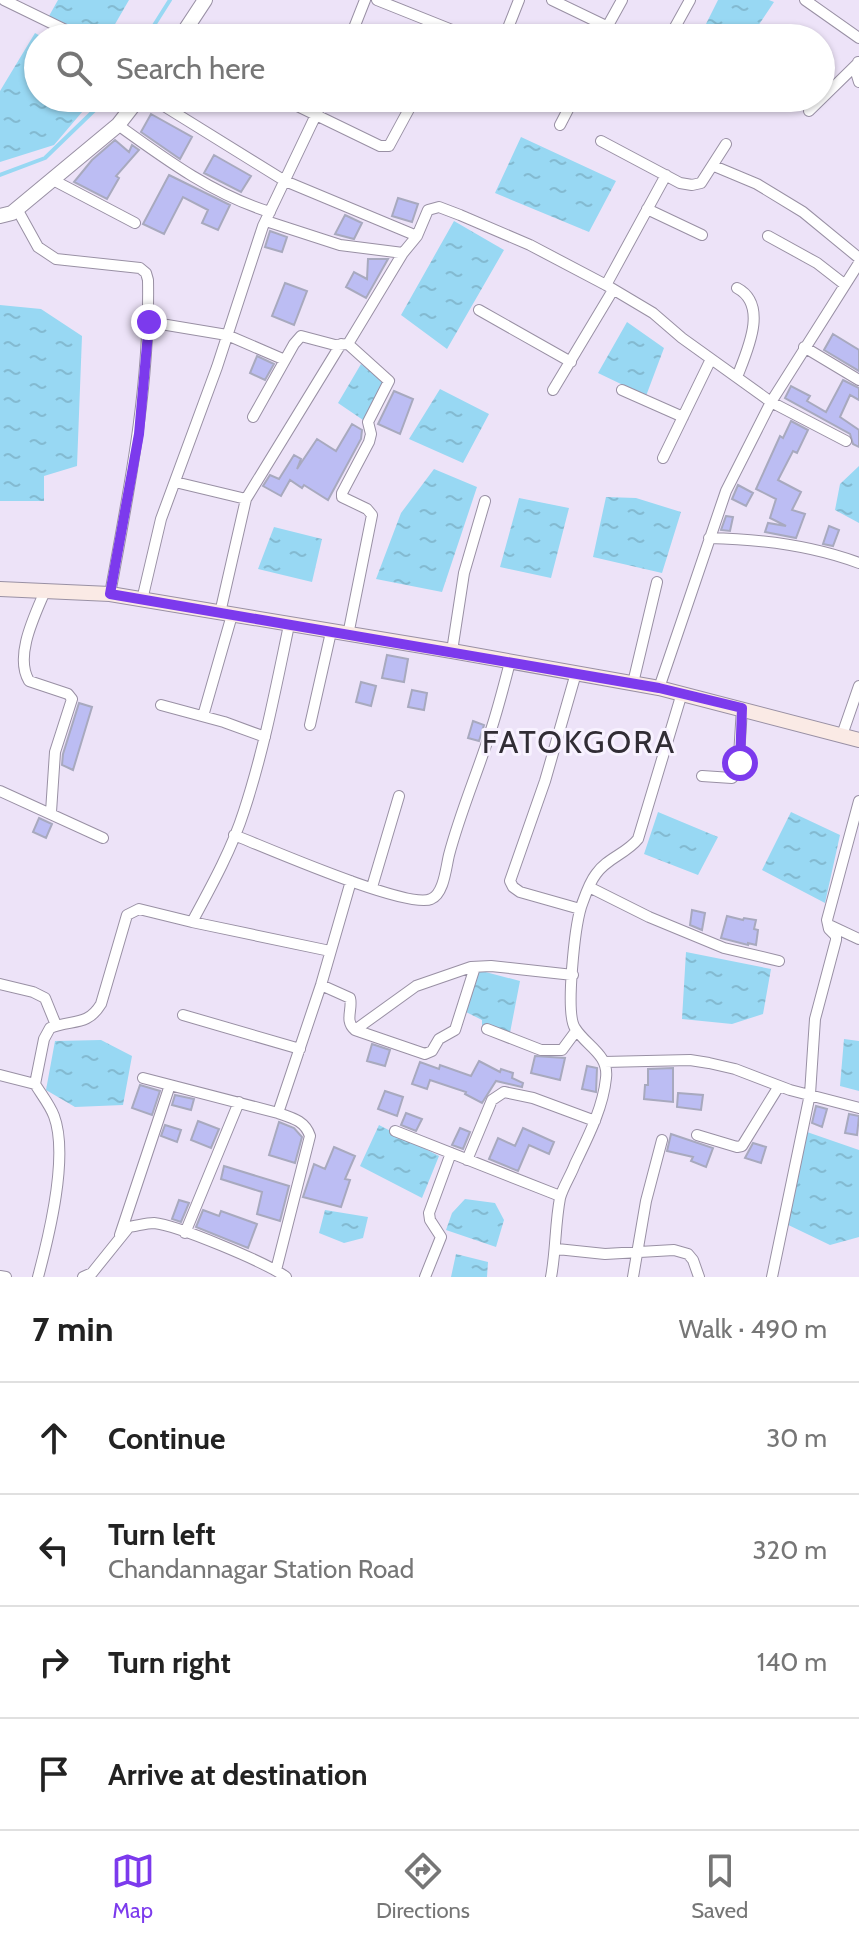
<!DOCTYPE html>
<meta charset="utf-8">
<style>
:root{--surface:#fff;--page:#f6f6f6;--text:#222;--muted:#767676;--line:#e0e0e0;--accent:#7c3aed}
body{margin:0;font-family:Cabin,sans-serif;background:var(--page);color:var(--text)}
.stop{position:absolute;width:24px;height:24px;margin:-18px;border:6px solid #7c3aed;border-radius:50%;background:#fff}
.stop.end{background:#7c3aed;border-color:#fff;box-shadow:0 2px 8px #0008}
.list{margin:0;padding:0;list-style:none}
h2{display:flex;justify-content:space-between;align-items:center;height:104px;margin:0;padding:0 32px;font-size:34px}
h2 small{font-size:26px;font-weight:400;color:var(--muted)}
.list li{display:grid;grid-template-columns:52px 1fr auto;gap:24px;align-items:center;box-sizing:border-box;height:112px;padding:0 32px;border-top:2px solid var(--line)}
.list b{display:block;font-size:30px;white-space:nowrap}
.list p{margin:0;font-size:26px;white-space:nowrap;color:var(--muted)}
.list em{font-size:26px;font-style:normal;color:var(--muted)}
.icon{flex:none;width:44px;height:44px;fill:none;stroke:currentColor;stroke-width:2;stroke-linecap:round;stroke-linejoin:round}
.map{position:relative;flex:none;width:859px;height:1277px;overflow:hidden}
.search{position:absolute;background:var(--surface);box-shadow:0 2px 6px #0004;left:24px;right:24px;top:24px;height:88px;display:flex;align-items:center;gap:20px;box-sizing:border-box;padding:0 28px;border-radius:44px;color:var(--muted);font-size:30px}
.sheet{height:552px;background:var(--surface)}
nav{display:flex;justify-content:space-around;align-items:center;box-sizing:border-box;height:112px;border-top:2px solid var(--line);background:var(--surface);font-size:22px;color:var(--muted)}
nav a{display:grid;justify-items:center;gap:4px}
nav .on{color:var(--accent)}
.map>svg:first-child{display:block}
.water{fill:url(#water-ripples)}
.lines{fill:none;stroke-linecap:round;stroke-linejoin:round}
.stream{stroke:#98d8f3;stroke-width:4}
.building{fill:#bcbdf3;stroke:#a8a9be;stroke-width:2}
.minor-casing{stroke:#9990a4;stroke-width:12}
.tertiary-casing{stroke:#9990a4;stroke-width:16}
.secondary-casing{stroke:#9990a4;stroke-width:16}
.minor{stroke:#fff;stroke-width:10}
.tertiary{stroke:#fff;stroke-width:14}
.secondary{stroke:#faeae5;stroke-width:14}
.route{stroke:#7c3aed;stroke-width:10}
.labels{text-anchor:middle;stroke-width:6;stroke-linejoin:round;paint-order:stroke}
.neighbourhood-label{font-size:32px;letter-spacing:2px;fill:#312d35;stroke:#f8f2ff}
</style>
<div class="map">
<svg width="859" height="1277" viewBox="0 0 859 1277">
<defs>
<pattern id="water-ripples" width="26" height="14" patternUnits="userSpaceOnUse" patternTransform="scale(2)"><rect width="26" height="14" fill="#98d8f3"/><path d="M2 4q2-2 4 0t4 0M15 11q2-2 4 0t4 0" fill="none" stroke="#83bad1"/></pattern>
</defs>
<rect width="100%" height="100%" fill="#ede3f8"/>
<path class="water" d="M58 0H129L107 38H95L49 16Z
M718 0H769L774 2 750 38H699Z
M35 33 44 38H38V98H94L54 145 0 162V91Z
M521 137 616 181 589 232 495 193Z
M454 221 504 250 447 349 401 315Z
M0 305 41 309 82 336 77 466 44 476V501H0Z
M627 322 664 348 646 396 598 373Z
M361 364 386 384 363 420 338 403Z
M440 389 489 414 463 463 409 439Z
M859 466V523L835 510 840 484Z
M434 469 477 487 442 592 376 579 401 513Z
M606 497 636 498 681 512 662 573 593 557Z
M519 498 569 508 551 578 500 567Z
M274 527 322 539 312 582 258 569Z
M658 812 718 837 698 875 644 854Z
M791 812 840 835 825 903 762 870Z
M686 952 771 969 763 1014 732 1024 682 1019Z
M478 970 520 981 509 1038 482 1031V1020L464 1011Z
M844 1039 859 1041V1091L840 1086Z
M101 1040 132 1056 123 1105 75 1107 46 1090 55 1041Z
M379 1125 439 1156 422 1198 360 1166Z
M807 1132 859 1150V1237L830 1245 780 1221Z
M465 1199 495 1203 504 1220 496 1247 446 1230 452 1213Z
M325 1210 368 1217 363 1238 344 1243 319 1233Z
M456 1254 488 1262 487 1277H451Z"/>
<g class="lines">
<path class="stream" d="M146 38 170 0
M0 175 45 158 107 98"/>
</g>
<path class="building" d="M151 114 192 137 180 159 141 132Z
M115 140 129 152 132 145 139 150 116 176 119 178 107 199 74 182 92 160Z
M214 155 251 176 241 192 204 173Z
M169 175 230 205 218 230 202 223 208 210 183 197 164 234 143 224Z
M398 198 418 204 412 222 392 216Z
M345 215 362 223 354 239 335 234Z
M270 231 287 237 282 252 265 247Z
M368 259H388L366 298 346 287 354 272 367 279Z
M285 283 307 291 294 325 272 316Z
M833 334 859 350V371L824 350Z
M257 356 274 364 265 380 250 373Z
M843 380 859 388V400L850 395 840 417 859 430V447L853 444 850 434 785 398 791 386 810 396 807 401 826 412Z
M394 391 413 399 400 434 378 424Z
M791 421 808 430 797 453 793 451 778 480 801 492 792 510 805 514 796 538 765 532 768 523 786 526 770 518 776 499 756 489 780 436 783 438Z
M352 424 362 430 361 439 328 500 304 485 302 488 290 480 281 496 263 486 270 475 279 479 294 455 301 459 297 469 317 439 336 451Z
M738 485 753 493 746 506 732 499Z
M726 516 733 517 730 531 721 530Z
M829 526 839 530 833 546 823 544Z
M387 655 408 659 404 682 382 678Z
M361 682 376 686 371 706 356 702Z
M412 690 427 693 424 710 408 707Z
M79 703 92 707 73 770 62 765 63 754Z
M473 721 484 725 479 741 468 738Z
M39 818 52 824 46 838 33 832Z
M692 910 705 913 702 930 690 925Z
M727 916 743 920 744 918 756 920 754 929 758 930 756 945 748 943V945L721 938Z
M372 1044 390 1050 385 1066 367 1061Z
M535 1056 565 1058 560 1080 531 1073Z
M479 1061 500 1072 501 1069 513 1073 512 1078 523 1083 522 1087 496 1081 482 1103 465 1094 466 1092 430 1080 427 1089 412 1084 420 1062 439 1069 440 1065 471 1076Z
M587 1066 597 1068 596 1092 582 1089Z
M673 1068V1102L644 1099 645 1085H648V1069Z
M140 1085 160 1091 152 1115 132 1108Z
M385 1091 403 1097 397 1116 378 1109Z
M678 1093 703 1095 701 1110 677 1107Z
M175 1095 194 1099 191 1110 172 1105Z
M816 1106 827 1109 822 1127 812 1123Z
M406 1113 422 1119 416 1131 401 1125Z
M849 1114 859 1116 857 1135 845 1133Z
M198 1121 219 1129 211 1148 191 1140Z
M279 1122 294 1128 302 1137 295 1163 269 1155Z
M165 1125 181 1130 177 1142 161 1136Z
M460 1128 470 1132 463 1149 452 1145Z
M523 1128 554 1142 549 1154 529 1145 518 1171 489 1159 498 1138 515 1146Z
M671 1134 713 1148 706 1167 691 1161 693 1157 667 1151Z
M753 1143 766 1147 761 1163 745 1158Z
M334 1147 355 1156 345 1179 350 1180 341 1207 303 1197 314 1164 325 1169Z
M224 1166 289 1186 280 1221 257 1214 262 1192 221 1179Z
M179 1200 189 1203 181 1222 172 1219Z
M203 1210 219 1216 221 1211 257 1224 248 1248 196 1227Z"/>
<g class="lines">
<defs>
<path id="minor" d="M4 0 82 38
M377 0 472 38
M552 0 606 26
M805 0 859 38
M350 38 365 0
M504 38 519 0
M601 38 622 0
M669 38 690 0
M858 62 856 72 859 82
M281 98 380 146H389L415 98
M164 106 285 181 417 236
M809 111 857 64
M118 125C165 159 214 195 270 212
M560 125 574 98
M601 141 680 183 692 185 701 183 726 144
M714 166 757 184 803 212 859 258
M53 180 135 223
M17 209 38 247 56 259 140 268 146 273 148 280C150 387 129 490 110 594
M647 209 702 235
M266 221 340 245 403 253 417 236 428 210 439 207 460 215 530 245 606 285 653 313 682 338 771 402 846 441
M768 236 817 263 844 284
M606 285 666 175
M737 288C769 305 747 351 737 377
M479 310 571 362
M149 322 227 335 285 360
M348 344 389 381 368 422 371 434 369 442 342 493V497L367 509 372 515 348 635
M804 347 859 380
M553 390 613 290
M622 390 683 417
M253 417 294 344 301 336 335 345 348 344 403 253
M663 458 711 359
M175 482 246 499 341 344
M709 538C760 539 811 545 859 563
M45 591C35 615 14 656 29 681L68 694 72 699 55 752 51 812
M142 600 161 519 217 367 263 226 324 98
M220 613 246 499
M452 651 464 573 485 501
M576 673 545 781 510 881 513 887 520 892 580 909
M633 683 657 582
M659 688 726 491 771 402 859 263
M161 705 224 722 265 737
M203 716 232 615
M310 725 331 632
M842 735 859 686
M702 776 732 778 738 772 742 708
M0 791 103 838
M234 835C265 847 408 910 431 899 444 894 446 867 449 855 460 813 477 774 490 733 498 709 504 685 510 662
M372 887 399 796
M589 887 649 917 724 948 779 961
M192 922 330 951
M829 925 859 939
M0 984 33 992 45 998 56 1025
M321 985 350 998C353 1009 344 1021 355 1030L425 1054 432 1051 439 1039 455 1030 475 967
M183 1015 300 1049
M487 1029 541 1050H562L576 1031
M355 1030 416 986 471 967 491 966 573 975
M604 1062 690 1060 709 1063 735 1069 790 1090 859 1108
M0 1075 35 1084
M143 1078 278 1113 321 985 351 881
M395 1131 560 1196
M697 1135 737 1147 742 1146 779 1086
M467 1160 492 1100 504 1092 533 1098 595 1121
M185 1233 239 1102
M120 1235 170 1085
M557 1249 605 1254 674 1250 688 1254 693 1260 699 1277
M276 1270 310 1136C305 1121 293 1118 278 1113
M0 1276 6 1277
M38 1277C49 1236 69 1156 54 1116 50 1105 41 1094 35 1084L44 1039 50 1028C72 1019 87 1027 101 1004L127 915 139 909 192 922C211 887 232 849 244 811 264 750 276 687 289 625
M83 1277 92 1273 129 1227C137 1226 146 1223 154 1223 177 1225 267 1263 286 1277
M425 1277 441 1237 430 1220 429 1213 451 1153
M551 1277C556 1251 555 1224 560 1198 563 1187 571 1175 575 1164 588 1137 603 1108 606 1078 609 1054 586 1046 575 1028 565 1013 575 927 581 907 585 896 589 883 596 874 607 858 626 854 638 839L682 693
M633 1277 646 1201 662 1140
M772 1277 810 1094 815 1019 836 940V936L829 929 827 920 859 801"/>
<path id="tertiary" d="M180 38 205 0
M0 216 12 213 118 125 139 98"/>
<path id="secondary" d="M0 589 110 594 452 651 659 688 859 740"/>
</defs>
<use href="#minor" class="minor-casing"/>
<use href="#tertiary" class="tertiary-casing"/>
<use href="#secondary" class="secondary-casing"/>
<use href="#minor" class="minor"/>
<use href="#tertiary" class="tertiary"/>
<use href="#secondary" class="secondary"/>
</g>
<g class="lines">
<path class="route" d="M149 322 139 434 110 594 659 688 742 708 740 763"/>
</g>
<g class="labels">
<g class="neighbourhood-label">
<text x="579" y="753">FATOKGORA</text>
</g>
</g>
</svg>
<div class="stop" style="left:740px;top:763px"></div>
<div class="stop end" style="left:149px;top:322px"></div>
<div class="search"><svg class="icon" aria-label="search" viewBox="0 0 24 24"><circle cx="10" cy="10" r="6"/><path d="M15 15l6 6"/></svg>Search here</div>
</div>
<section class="sheet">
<h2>7 min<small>Walk · 490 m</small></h2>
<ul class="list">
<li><svg class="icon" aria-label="ahead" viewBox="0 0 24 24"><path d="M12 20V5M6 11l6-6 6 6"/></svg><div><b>Continue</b></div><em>30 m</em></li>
<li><svg class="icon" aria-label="left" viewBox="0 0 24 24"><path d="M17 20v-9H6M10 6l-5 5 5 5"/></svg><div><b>Turn left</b><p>Chandannagar Station Road</p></div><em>320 m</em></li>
<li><svg class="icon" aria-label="right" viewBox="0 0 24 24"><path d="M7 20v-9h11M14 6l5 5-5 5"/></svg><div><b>Turn right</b></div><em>140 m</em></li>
<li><svg class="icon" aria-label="arrive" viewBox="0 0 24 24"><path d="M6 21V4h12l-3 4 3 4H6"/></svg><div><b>Arrive at destination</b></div></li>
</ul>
</section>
<nav>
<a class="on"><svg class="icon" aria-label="map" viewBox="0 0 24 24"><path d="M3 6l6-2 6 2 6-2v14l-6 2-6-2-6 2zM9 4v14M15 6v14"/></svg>Map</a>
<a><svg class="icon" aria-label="directions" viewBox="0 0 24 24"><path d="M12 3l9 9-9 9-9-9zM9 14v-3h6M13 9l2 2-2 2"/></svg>Directions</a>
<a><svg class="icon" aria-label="saved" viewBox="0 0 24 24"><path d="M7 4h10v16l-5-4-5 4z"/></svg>Saved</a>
</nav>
